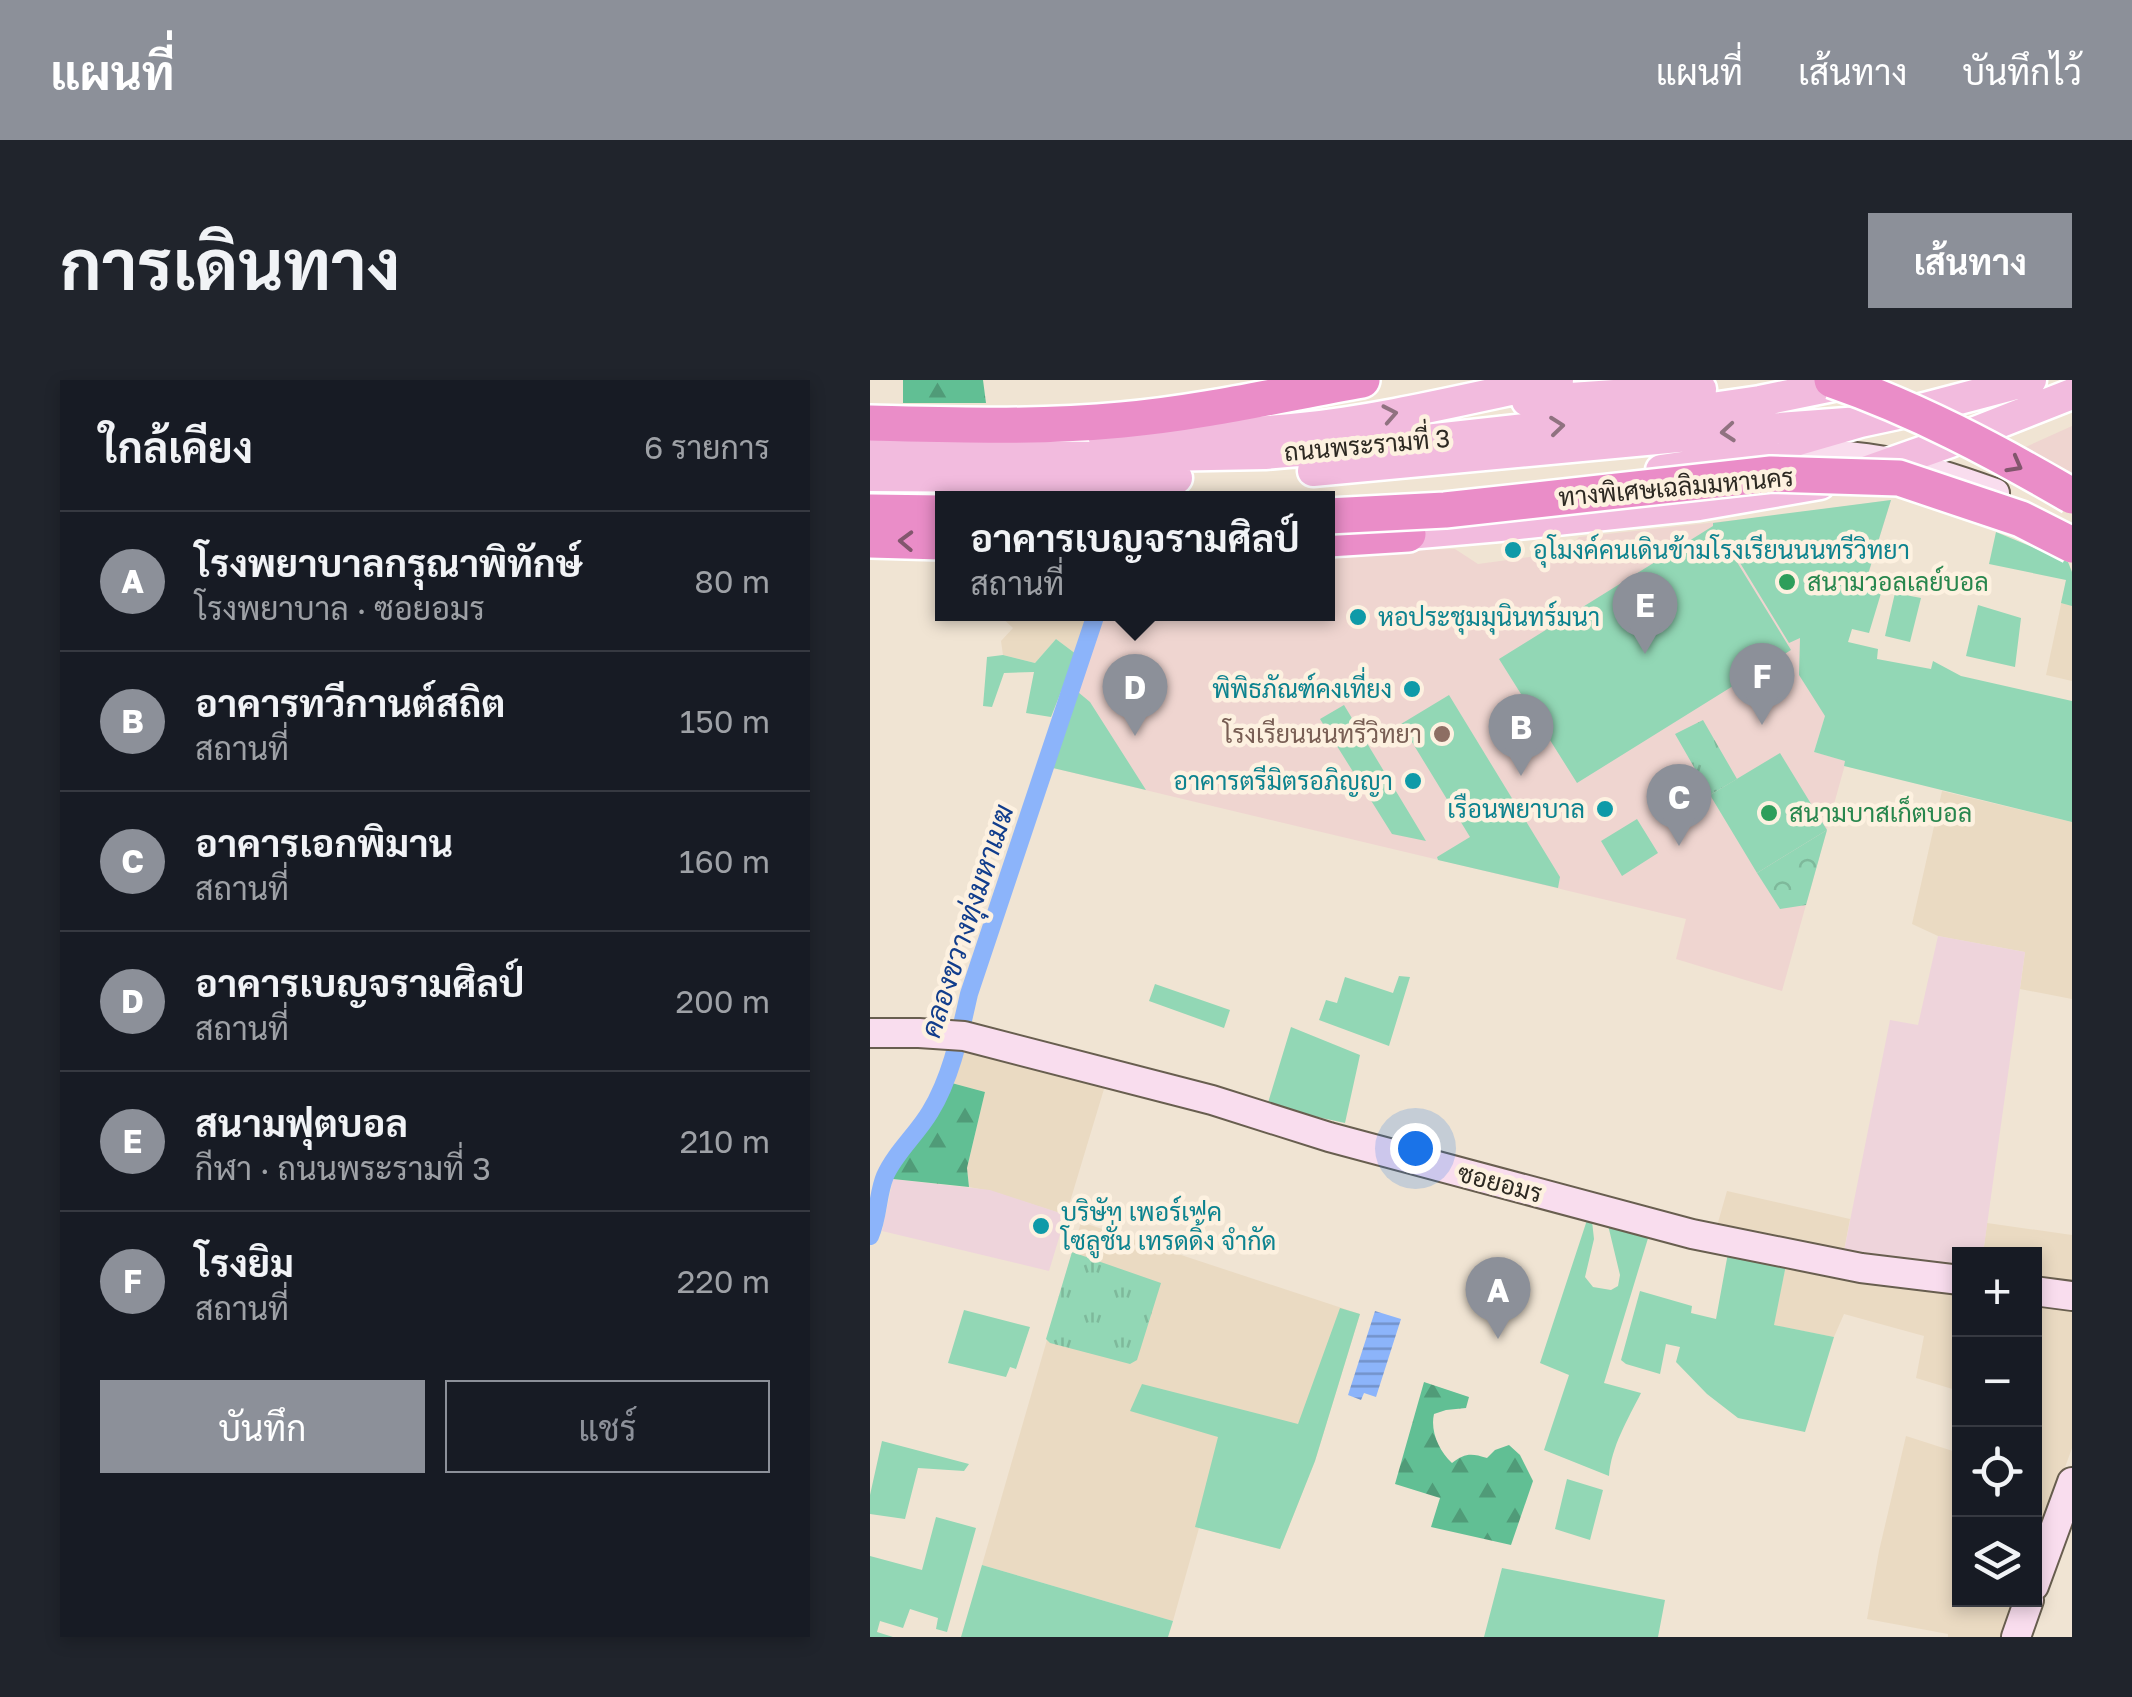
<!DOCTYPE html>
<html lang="th">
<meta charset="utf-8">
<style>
:root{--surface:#171b24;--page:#20242c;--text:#f1f3f6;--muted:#9ea1a6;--line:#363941;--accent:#8c9099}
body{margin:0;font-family:"Golos Text",Sarabun,sans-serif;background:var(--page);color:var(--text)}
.controls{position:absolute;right:30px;bottom:30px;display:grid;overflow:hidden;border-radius:0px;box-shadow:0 5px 15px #0003}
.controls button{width:90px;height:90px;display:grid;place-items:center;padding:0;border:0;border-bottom:2px solid var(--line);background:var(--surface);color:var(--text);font:50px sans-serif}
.you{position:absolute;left:545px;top:768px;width:35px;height:35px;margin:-25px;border:8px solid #fff;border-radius:50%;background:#1a73e8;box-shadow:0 0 0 15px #1a73e833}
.badge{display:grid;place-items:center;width:65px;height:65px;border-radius:50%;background:var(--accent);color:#fff;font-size:32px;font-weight:700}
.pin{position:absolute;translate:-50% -82px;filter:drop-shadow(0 2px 5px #0008)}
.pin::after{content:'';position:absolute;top:52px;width:35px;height:30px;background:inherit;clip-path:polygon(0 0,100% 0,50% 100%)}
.popup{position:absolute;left:65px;top:111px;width:400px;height:130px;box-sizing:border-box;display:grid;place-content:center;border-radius:0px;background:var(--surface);filter:drop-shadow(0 2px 8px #0005);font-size:32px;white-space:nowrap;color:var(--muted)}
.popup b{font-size:38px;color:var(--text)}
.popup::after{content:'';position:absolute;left:50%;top:100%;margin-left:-20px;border:20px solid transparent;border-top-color:var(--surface)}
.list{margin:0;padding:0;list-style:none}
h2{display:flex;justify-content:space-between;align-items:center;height:130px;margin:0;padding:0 40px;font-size:42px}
h2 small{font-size:32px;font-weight:400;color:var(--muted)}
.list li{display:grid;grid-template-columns:65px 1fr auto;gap:30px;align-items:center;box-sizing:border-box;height:140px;padding:0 40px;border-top:2px solid var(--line)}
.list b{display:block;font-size:38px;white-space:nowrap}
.list p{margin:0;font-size:32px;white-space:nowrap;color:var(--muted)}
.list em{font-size:32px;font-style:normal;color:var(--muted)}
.actions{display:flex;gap:20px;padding:30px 40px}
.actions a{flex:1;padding:22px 0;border:2px solid var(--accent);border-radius:0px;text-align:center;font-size:35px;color:var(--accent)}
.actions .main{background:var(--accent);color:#fff}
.icon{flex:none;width:55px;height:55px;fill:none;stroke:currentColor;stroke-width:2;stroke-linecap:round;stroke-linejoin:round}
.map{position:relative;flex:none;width:1202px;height:1257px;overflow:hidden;border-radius:0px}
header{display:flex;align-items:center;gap:60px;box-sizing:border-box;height:140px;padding:0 50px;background:var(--accent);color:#fff}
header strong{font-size:48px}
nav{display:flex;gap:55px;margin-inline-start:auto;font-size:35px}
.intro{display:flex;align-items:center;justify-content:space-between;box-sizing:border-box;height:240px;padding:0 60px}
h1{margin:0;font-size:70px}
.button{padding:25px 45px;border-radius:0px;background:var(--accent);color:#fff;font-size:35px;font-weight:700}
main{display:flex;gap:60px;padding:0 60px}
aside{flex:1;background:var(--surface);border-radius:0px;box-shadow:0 5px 15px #0003}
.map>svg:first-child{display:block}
.built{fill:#eadac2}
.industrial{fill:#eed4db}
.education{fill:#efd5d0}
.grass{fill:url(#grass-tufts)}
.forest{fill:url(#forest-firs)}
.park{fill:url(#park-crowns)}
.garden{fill:#92d7b5}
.water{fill:url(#water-rules)}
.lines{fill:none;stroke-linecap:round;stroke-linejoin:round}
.canal{stroke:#8cb4fa;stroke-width:18}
.secondary-casing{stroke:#685e4f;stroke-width:32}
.primary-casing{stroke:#fff;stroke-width:35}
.highway-casing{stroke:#fff;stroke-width:40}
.secondary{stroke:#f9ddee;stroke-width:28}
.primary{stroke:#f2bbde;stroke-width:30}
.highway{stroke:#ea8dc8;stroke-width:35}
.highway-bridge-casing{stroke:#fff;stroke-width:40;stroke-linecap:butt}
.highway-bridge{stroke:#ea8dc8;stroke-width:35}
.oneway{stroke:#907280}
.oneway2{stroke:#82566d}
.culture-dot{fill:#0f9aa8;stroke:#fdf1e0;stroke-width:4}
.leisure-dot{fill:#2e9e5b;stroke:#fdf1e0;stroke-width:4}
.education-dot{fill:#8d6e63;stroke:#fdf1e0;stroke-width:4}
.labels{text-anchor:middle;stroke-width:9;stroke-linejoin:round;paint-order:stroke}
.street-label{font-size:25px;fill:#2d2922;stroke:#fdf1e0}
.culture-label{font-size:25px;fill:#0d838f;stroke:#fdf1e0;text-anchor:start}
.leisure-label{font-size:25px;fill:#27864d;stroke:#fdf1e0;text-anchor:start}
.education-label{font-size:25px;fill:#785e54;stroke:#fdf1e0;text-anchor:end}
.water-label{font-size:28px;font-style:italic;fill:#113d8c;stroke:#fdf1e0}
</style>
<header>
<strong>แผนที่</strong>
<nav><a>แผนที่</a><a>เส้นทาง</a><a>บันทึกไว้</a></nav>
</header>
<div class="intro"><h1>การเดินทาง</h1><a class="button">เส้นทาง</a></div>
<main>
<aside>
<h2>ใกล้เคียง<small>6 รายการ</small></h2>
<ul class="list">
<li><span class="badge">A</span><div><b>โรงพยาบาลกรุณาพิทักษ์</b><p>โรงพยาบาล · ซอยอมร</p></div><em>80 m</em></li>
<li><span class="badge">B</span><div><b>อาคารทวีกานต์สถิต</b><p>สถานที่</p></div><em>150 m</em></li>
<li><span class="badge">C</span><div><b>อาคารเอกพิมาน</b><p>สถานที่</p></div><em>160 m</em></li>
<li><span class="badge">D</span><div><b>อาคารเบญจรามศิลป์</b><p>สถานที่</p></div><em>200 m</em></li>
<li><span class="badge">E</span><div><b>สนามฟุตบอล</b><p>กีฬา · ถนนพระรามที่ 3</p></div><em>210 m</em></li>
<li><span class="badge">F</span><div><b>โรงยิม</b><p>สถานที่</p></div><em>220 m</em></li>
</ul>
<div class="actions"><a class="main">บันทึก</a><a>แชร์</a></div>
</aside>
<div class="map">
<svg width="1202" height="1257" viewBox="0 0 1202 1257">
<defs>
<pattern id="grass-tufts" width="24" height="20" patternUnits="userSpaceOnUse" patternTransform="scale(2.5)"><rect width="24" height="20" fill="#92d7b5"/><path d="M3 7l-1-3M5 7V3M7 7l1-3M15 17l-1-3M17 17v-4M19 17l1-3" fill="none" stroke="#7eb99b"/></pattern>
<pattern id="forest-firs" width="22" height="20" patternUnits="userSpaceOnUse" patternTransform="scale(2.5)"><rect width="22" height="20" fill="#61bf94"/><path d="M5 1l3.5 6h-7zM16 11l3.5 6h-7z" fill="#509b78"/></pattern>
<pattern id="park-crowns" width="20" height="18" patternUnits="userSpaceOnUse" patternTransform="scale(2.5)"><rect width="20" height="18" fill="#92d7b5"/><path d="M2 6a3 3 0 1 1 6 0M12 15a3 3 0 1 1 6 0" fill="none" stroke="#7eb99b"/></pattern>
<pattern id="water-rules" width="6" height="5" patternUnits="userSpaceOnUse" patternTransform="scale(2.5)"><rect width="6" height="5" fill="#8cb4fa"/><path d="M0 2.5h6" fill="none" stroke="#7392ca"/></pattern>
</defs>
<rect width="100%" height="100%" fill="#f0e4d3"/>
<path class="built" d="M1196 201 1202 203V301L1176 295Z
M128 234H226L206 274 186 259 165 283 133 275 131 261 143 248Z
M1072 411 1202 442V619L1150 609 1155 572 1068 556 1042 544Z
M93 661 237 699 196 835 120 811 99 807 97 788 115 712 78 702Z
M857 811 980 839 973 876 847 846Z
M211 842 490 934 445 1081 410 1169 329 1148 303 1241 112 1185Z
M1117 843 1202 855V912L1165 907 1164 874H1113Z
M916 885 1089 911V1011L1046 998 1054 956 974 934 964 957 903 945Z
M1164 920 1202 924V1068L1165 1170Z
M1036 1056 1089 1073 1090 1220H1146L1133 1257H1078V1254L997 1239 1009 1171Z"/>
<path class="industrial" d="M1068 556 1155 572 1113 874H1090L1089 891 973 876 1020 640 1048 645Z
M23 799 120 810 196 835 179 891 12 851Z"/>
<path class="education" d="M1202 46V99L1140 74Z
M1021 120 944 372 976 381 912 611 806 579 816 539 183 388 233 234H458V172L585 169 608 184 695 172 709 157 903 136Z"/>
<path class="grass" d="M833 340 867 399 840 415 805 354Z
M202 872 291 903 267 980 260 984 180 963 176 959Z"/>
<path class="forest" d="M33 0H113L116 23H33Z
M78 702 115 712 97 788 99 807 23 799 19 795 61 737Z
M554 1002 599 1017 596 1028 576 1030 564 1034C560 1051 569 1071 582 1083 595 1073 601 1073 617 1078L625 1070 639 1065 650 1075 663 1101 641 1165 561 1147 570 1118 525 1104Z"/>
<path class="park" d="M957 450 936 525 910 529 887 493Z"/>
<path class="garden" d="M1021 120 995 204 1012 210 999 253 982 249 978 262 1008 269 1007 279 1061 289 1063 281 1091 296 1202 321V442L974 386 975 381 944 372 955 336 929 295 930 258 919 263 864 173 862 174 921 270 707 403 629 279 843 146V143Z
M1126 152 1198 182 1202 192V226L1191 223 1196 200 1119 184Z
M1025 213 1051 218 1040 262 1015 256Z
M1108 225 1151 238 1145 287 1096 276Z
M186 259 206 274 181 337 156 333 164 292 134 293 122 327 113 326 117 277 133 275 165 283Z
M208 312 220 322 276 410 183 388Z
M579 315 690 497 688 508 568 480 567 477 600 457 531 344Z
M474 325 556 461 522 454 450 339Z
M910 373 957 450 887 493 840 415Z
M767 439 788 473 752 496 731 461Z
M529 596 540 597 519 666 449 640 456 620 467 623 475 597 523 613Z
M285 604 360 630 354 648 279 621Z
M421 647 490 675 475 743 397 726Z
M717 840 722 841 724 859 715 897 723 907 741 910 748 906 750 895 738 845 779 855 734 1003 771 1013C758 1039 741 1067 739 1096L674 1070 699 995 670 983Z
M858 873 916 885 904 945 964 957 935 1052 868 1038 837 1014 806 982 810 967 796 964 790 994 756 984 751 980 770 911 822 926 821 933 846 939Z
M470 928 490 934 445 1081 410 1169 325 1147 348 1057 260 1031 272 1004 428 1044Z
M94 930 160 947 146 989 140 987 136 997 78 983Z
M12 1061 99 1084 94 1091 48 1088 35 1139 0 1134V1115Z
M697 1099 733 1110 720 1160 685 1149Z
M66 1137 106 1148 77 1252 66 1249 68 1238 40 1229 33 1248 10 1241 7 1252 23 1257H0V1176L52 1190Z
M112 1185 303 1241 298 1257H91Z
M632 1188 795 1220 788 1257H614Z"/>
<path class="water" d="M505 931 531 939 506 1017 494 1013 491 1020 478 1015Z"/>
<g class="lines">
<path class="canal" d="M0 856C9 836 7 815 15 796 25 773 47 754 60 732 81 698 90 654 99 614L226 234"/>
<defs>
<path id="secondary" d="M898 77C986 69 1043 83 1125 113
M0 653H49L94 656 342 720 459 757 822 854 991 888 1090 900
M1164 911 1202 916
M1164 1206 1202 1102
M1146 1257 1159 1220"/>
<path id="primary" d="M657 21 831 9
M233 55C299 56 366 55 432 48 518 39 603 17 688 0
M0 75 234 77 395 74 556 60 835 29 890 21 987 1
M791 90 860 80 990 42 1051 29 1161 0
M443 91 883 50 990 42
M995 92 1080 62 1202 14
M0 96 307 98
M516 145 538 154 630 146 829 125 950 104"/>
<path id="highway" d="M0 43C84 45 168 48 252 40 332 33 413 14 492 0
M0 132 72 133
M458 159 538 154
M0 160 72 162"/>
</defs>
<use href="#secondary" class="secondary-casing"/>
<use href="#primary" class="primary-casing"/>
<use href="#highway" class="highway-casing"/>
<use href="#secondary" class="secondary"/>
<use href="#primary" class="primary"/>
<use href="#highway" class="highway"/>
<defs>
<path id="highway-bridge" d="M962 0C1046 29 1125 71 1202 116
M458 136 575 130 901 94 1029 98 1151 139 1202 165"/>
</defs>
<use href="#highway-bridge" class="highway-bridge-casing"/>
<use href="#highway-bridge" class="highway-bridge"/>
</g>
<defs><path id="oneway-chevron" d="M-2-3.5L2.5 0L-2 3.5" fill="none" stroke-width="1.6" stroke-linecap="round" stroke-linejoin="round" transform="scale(2.5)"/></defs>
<g class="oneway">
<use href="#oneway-chevron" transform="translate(520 34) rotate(-11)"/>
<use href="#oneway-chevron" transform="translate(687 46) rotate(-6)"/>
<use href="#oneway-chevron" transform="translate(858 52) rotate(175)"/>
</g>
<g class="oneway2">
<use href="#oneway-chevron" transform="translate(1145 85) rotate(29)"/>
<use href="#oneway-chevron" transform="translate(36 161) rotate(-178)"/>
</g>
<g class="culture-dot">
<circle cx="643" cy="170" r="10"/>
<circle cx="488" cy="237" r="10"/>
<circle cx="542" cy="309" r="10"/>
<circle cx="543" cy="401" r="10"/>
<circle cx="735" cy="429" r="10"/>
<circle cx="171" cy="846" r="10"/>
</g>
<g class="leisure-dot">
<circle cx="917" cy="202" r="10"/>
<circle cx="899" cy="433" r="10"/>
</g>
<circle class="education-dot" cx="572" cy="354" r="10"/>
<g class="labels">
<g class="street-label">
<text transform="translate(497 65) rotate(-5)" y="9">ถนนพระรามที่ 3</text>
<text transform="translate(806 107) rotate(-5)" y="9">ทางพิเศษเฉลิมมหานคร</text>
<text transform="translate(630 803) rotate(15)" y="9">ซอยอมร</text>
</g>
<g class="culture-label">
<text x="663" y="179">อุโมงค์คนเดินข้ามโรงเรียนนนทรีวิทยา</text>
<text x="508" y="246">หอประชุมมุนินทร์มนา</text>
<text x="522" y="318" text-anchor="end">พิพิธภัณฑ์คงเที่ยง</text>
<text x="523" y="410" text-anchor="end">อาคารตรีมิตรอภิญญา</text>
<text x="715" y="438" text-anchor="end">เรือนพยาบาล</text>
<text x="191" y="841">บริษัท เพอร์เฟค<tspan x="191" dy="29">โซลูชั่น เทรดดิ้ง จำกัด</tspan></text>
</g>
<g class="leisure-label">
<text x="937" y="211">สนามวอลเลย์บอล</text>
<text x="919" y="442">สนามบาสเก็ตบอล</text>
</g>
<g class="education-label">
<text x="552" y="363">โรงเรียนนนทรีวิทยา</text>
</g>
<g class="water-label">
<text transform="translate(97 541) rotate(-72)" y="10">คลองขวางทุ่งมหาเมฆ</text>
</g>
</g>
</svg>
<div class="controls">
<button>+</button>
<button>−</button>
<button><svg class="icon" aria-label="locate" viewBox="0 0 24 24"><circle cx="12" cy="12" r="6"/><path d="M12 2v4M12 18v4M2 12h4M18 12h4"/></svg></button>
<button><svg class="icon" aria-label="layers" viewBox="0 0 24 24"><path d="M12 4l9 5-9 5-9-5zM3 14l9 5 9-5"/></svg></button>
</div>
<div class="you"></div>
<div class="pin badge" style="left:628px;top:959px">A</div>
<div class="pin badge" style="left:651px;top:396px">B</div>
<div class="pin badge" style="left:809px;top:466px">C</div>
<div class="pin badge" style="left:265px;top:356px">D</div>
<div class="popup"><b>อาคารเบญจรามศิลป์</b>สถานที่</div>
<div class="pin badge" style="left:775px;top:274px">E</div>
<div class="pin badge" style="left:892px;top:345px">F</div>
</div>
</main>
